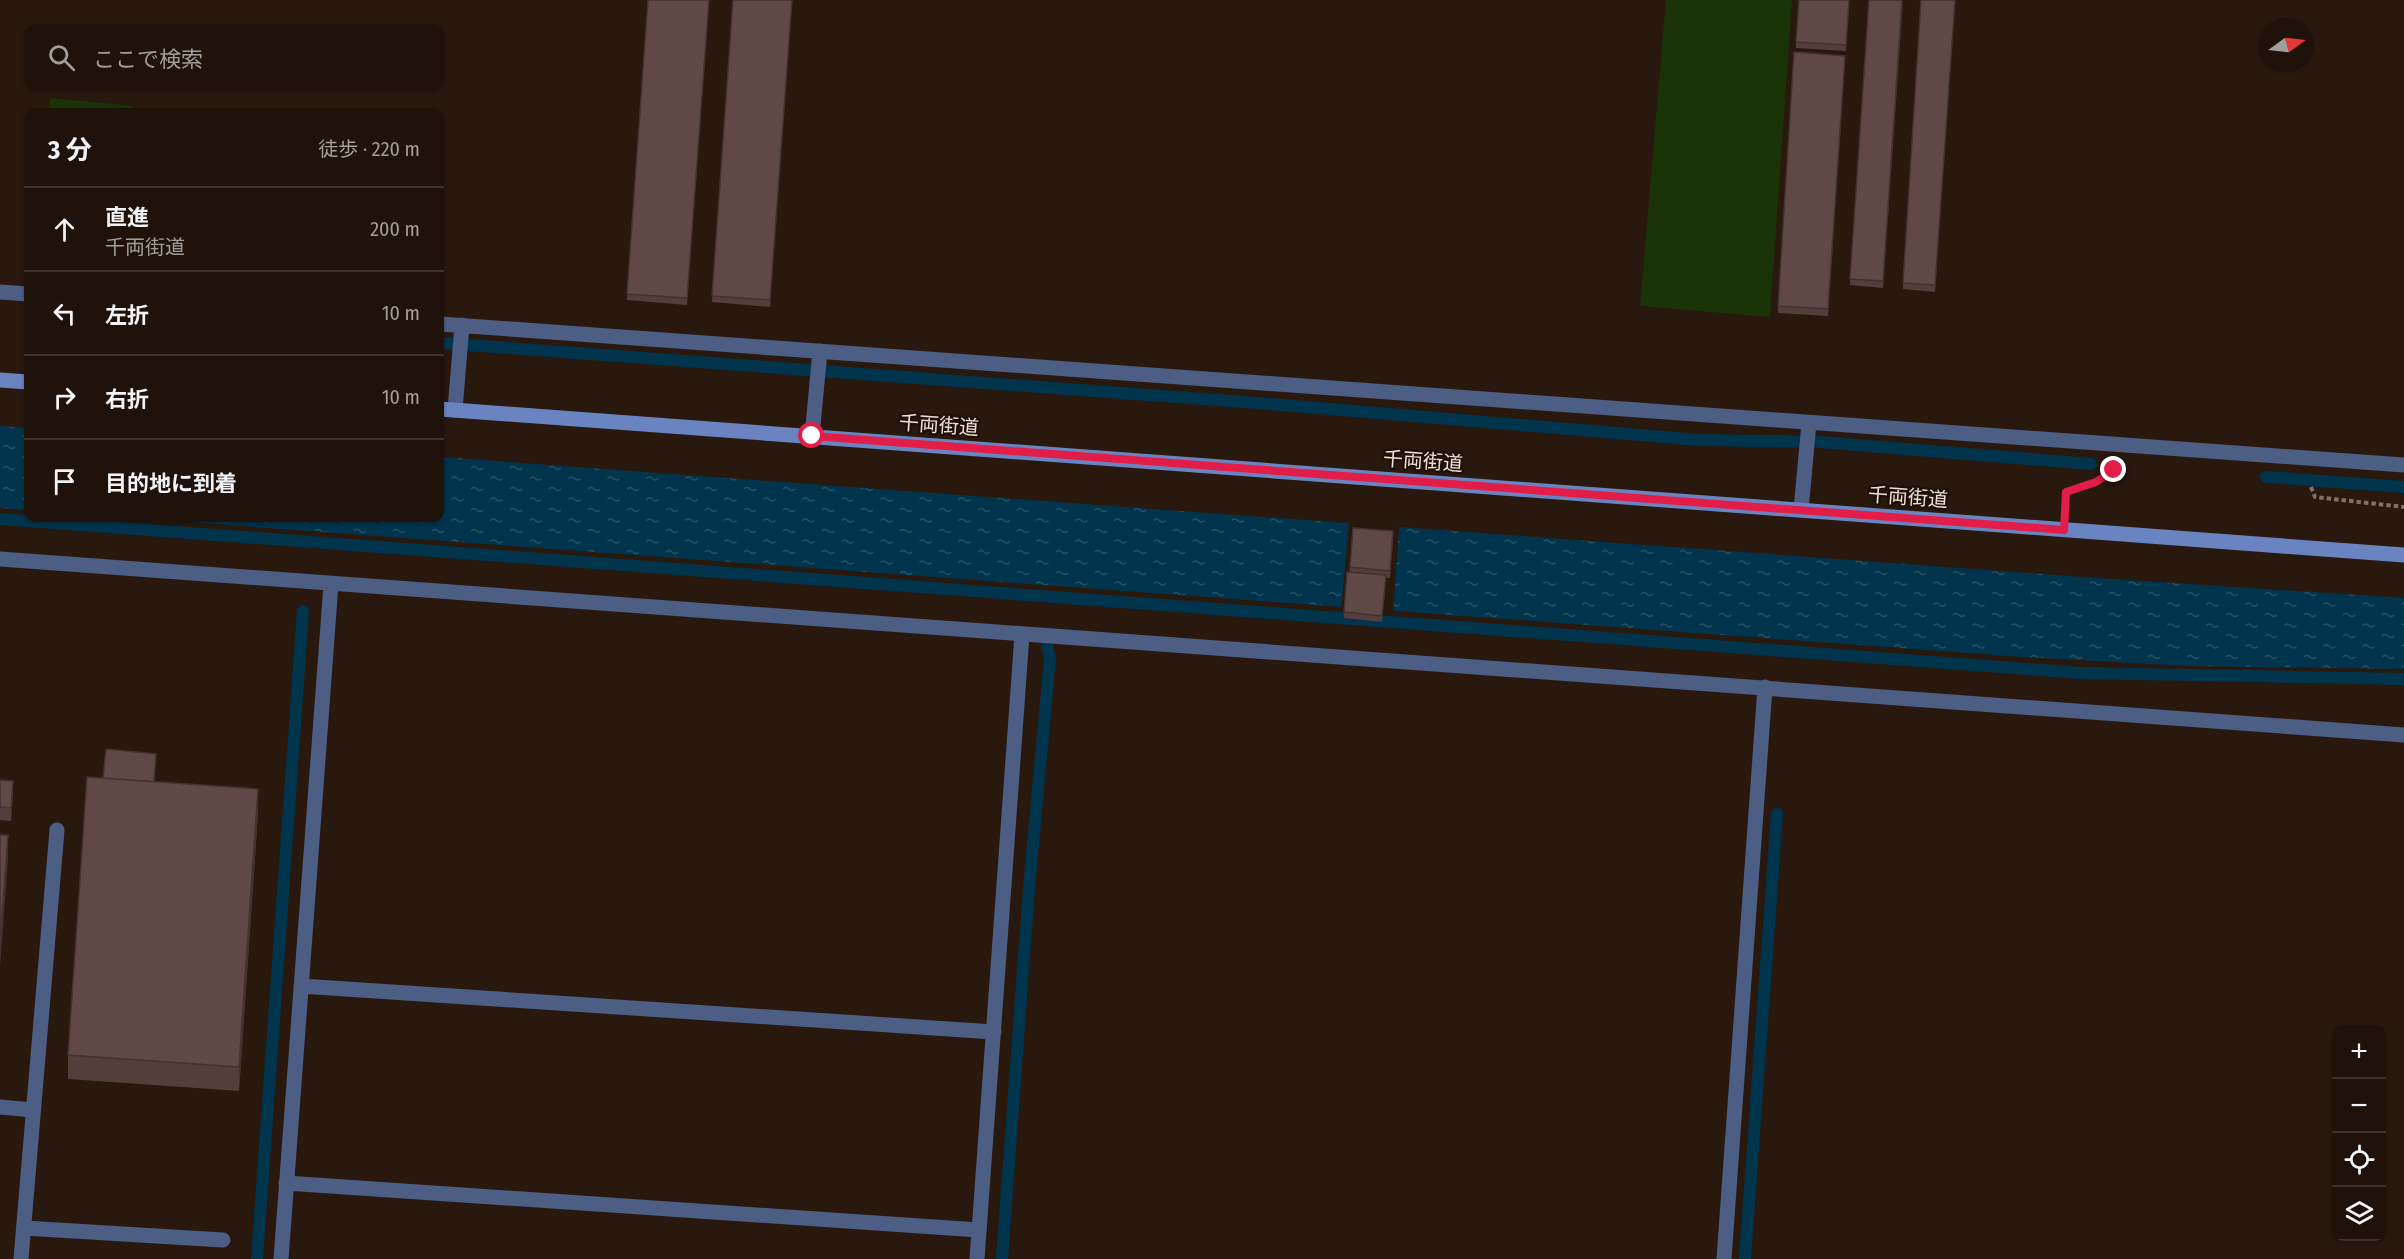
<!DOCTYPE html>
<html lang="ja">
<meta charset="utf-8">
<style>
:root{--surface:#1f120a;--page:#2c2018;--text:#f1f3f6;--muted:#a19e9c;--line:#3c322b}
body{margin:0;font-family:"Fira Sans Condensed","Noto Sans JP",sans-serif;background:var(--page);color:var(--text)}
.controls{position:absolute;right:18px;bottom:18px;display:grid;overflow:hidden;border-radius:12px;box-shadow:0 2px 4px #0004}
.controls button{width:54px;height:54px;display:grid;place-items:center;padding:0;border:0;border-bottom:2px solid var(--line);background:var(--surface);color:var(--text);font:30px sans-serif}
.compass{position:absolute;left:2260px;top:18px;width:54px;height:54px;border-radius:50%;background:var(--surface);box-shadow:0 2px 4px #0004;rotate:75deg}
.stop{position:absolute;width:18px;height:18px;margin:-14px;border:4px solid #e11d48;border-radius:50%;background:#fff}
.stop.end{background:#e11d48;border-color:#fff;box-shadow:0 2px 6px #0008}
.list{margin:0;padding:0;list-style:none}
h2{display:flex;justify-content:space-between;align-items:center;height:78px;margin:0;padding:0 24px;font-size:26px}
h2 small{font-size:20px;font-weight:400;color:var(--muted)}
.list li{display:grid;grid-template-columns:39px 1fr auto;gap:18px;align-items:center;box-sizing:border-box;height:84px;padding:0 24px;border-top:2px solid var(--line)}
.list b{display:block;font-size:22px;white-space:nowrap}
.list p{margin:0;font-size:20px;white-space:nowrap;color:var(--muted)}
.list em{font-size:20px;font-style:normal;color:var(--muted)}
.icon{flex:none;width:33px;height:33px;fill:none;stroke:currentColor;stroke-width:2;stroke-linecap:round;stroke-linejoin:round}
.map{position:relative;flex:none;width:2404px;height:1259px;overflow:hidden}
.search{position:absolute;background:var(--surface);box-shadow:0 2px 4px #0004;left:24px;top:24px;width:420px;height:66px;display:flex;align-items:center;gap:15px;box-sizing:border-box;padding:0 21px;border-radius:12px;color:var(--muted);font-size:22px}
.panel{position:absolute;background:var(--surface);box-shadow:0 2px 4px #0004;left:24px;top:108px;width:420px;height:414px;border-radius:12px}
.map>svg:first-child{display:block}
.green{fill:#1a3306}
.water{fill:url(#water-ripples)}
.pier{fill:#29180e}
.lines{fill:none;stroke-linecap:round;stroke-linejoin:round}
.stream{stroke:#00344c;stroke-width:12}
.path{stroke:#807068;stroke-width:4;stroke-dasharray:4.5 3;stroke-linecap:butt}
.lane{stroke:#4d5e84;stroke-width:15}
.street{stroke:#4d5e84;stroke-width:15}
.secondary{stroke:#6984c0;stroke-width:15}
.wall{fill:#533e3c}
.shaded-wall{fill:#433231}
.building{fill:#604846;stroke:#433231;stroke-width:1.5}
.route{stroke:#e11d48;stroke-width:8}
.labels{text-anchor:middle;stroke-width:4.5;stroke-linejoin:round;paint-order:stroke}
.street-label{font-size:20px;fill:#ebded7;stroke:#1f0f06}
</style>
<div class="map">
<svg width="2404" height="1259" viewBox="0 0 2404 1259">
<defs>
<pattern id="water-ripples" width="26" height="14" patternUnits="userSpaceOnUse" patternTransform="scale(1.5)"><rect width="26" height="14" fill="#00344c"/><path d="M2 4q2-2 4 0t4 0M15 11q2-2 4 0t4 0" fill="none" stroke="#255165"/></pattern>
</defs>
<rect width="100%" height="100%" fill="#29180e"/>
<path class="green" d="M1666 0H1792L1770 317 1640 306Z
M50 98 133 106V112H49Z"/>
<path class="water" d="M0 426 28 428V510L0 508Z
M440 457 2097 578 2404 598V669L2188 666 2022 657 132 518H440Z"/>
<path class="pier" d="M1349 523 1399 527 1393 615 1341 611Z
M1870 647 2018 658V660Z"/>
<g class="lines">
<path class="stream" d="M440 343 1271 404 1700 440 1819 442 2091 464
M2266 477 2404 487
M0 519 2081 673 2404 679
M257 1259 303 611
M1002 1259 1029 888 1050 658 1047 646
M1745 1259 1777 814"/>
<path class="path" d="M2311 487 2315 497 2404 507
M2066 502V492L2096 482 2108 474"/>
<path class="lane" d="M0 1107 33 1110
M24 1228 223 1240
M21 1259 57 830"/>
<path class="street" d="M0 292 28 294
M440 324 2404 465
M455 410 462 325
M812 436 820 351
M1801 510 1809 423
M0 559 2404 735
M301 986 994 1032
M286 1183 979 1230
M281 1259 331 584
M977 1259 1022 635
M1724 1259 1765 687"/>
<path class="secondary" d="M0 380 28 382
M440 409 2404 555"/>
</g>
<path class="wall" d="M648 0H709L687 305 627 300Z
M733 0H792L770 307 712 302Z
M1849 0 1846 51 1796 48V42Z
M1903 0 1883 288 1850 285V279Z
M1955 0 1935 292 1903 289V283Z
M1845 62 1828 316 1778 313V306Z
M1393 538 1390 578H1386L1382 622 1344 618V612L1350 567Z
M156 761 154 782 258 813 239 1091 68 1079V1055L103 778Z
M0 780 13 794 11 821 0 820Z"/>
<path class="shaded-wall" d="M13 781V794L11 821V808Z
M258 789V813L239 1091V1067Z
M8 835V859L0 968V945Z"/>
<path class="building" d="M648 0H709L687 298 627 294Z
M733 0H792L770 300 712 296Z
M1799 0H1849L1846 45 1796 42Z
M1869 0H1902L1883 281 1850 279Z
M1921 0H1955L1935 285 1903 283Z
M1794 52 1845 56 1828 309 1778 306Z
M1353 528 1393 531 1390 571 1350 567Z
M1347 572 1386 575 1382 616 1344 612Z
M106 749 156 754 154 782 103 778Z
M87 777 258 789 239 1067 68 1055Z
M0 780 13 781 11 808 0 807Z
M0 835H8L0 945Z"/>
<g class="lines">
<path class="route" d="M812 436 2064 530 2066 492 2096 482 2114 470"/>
</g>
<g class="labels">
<g class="street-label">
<text transform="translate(939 425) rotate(4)" y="7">千両街道</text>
<text transform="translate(1423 461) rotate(4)" y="7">千両街道</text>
<text transform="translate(1908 497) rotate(4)" y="7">千両街道</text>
</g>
</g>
</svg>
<div class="controls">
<button>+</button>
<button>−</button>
<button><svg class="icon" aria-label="locate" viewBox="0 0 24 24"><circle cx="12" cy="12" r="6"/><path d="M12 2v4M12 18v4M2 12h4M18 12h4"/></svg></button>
<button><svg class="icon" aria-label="layers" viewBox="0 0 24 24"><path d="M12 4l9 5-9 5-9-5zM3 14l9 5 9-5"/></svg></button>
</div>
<svg class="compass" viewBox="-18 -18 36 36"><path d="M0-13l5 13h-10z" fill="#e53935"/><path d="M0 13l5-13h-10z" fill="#a19e9c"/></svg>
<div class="stop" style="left:812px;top:436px"></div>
<div class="stop end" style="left:2114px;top:470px"></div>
<div class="search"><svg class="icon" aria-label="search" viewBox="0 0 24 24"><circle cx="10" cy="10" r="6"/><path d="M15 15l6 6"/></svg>ここで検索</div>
<section class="panel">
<h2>3 分<small>徒歩 · 220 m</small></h2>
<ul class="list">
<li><svg class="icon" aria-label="ahead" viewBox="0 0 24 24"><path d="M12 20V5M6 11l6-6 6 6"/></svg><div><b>直進</b><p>千両街道</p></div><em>200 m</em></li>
<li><svg class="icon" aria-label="left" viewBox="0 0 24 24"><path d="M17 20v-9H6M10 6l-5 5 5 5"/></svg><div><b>左折</b></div><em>10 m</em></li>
<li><svg class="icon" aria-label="right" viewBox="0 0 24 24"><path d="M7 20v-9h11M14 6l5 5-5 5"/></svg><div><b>右折</b></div><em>10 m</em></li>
<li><svg class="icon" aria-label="arrive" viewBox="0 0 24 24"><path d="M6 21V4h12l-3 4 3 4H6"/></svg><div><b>目的地に到着</b></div></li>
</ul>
</section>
</div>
